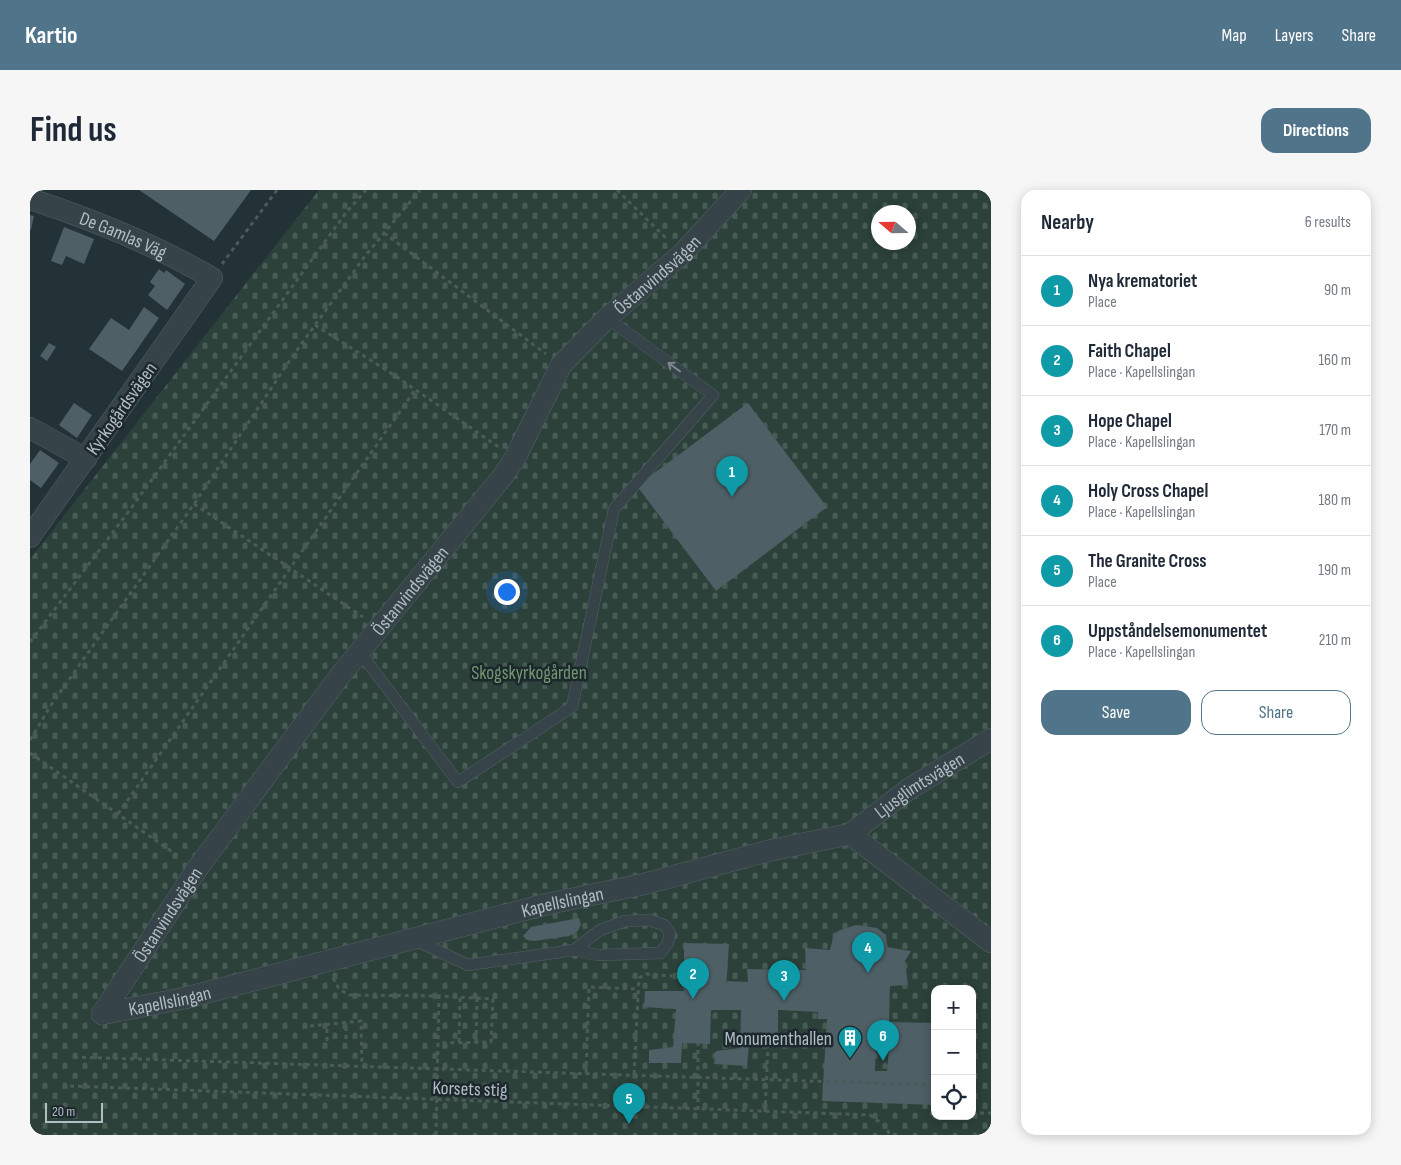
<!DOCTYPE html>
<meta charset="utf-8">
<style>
:root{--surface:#fff;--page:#f6f6f7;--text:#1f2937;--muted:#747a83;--line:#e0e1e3;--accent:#507489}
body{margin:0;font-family:"Sofia Sans Condensed",sans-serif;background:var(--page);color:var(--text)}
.controls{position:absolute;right:15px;bottom:15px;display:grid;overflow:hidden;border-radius:10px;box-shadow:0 2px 12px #0003}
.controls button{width:45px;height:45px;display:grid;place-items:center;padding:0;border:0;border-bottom:1px solid var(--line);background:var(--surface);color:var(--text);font:25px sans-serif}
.compass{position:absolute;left:841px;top:15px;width:45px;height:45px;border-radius:50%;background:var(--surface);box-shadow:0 2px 12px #0003;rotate:290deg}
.scale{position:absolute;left:15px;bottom:12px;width:58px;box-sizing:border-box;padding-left:5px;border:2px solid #b1bec4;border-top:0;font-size:14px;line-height:18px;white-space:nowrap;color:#b1bec4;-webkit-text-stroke:4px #1c282c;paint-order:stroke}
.you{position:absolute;left:476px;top:401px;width:18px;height:18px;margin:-12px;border:4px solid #fff;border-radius:50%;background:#1a73e8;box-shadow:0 0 0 8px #1a73e833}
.badge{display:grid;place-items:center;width:32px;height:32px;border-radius:50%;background:var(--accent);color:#fff;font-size:16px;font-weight:700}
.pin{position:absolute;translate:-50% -41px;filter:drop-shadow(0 1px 2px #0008)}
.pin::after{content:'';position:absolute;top:26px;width:18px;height:15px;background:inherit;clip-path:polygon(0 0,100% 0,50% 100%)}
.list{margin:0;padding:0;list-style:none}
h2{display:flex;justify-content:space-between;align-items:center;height:65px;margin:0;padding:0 20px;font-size:21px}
h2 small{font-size:16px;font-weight:400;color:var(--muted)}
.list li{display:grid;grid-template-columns:32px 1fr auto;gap:15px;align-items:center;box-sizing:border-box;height:70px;padding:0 20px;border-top:1px solid var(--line)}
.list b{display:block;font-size:19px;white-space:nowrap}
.list p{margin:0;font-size:16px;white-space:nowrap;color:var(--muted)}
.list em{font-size:16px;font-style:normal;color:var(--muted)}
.actions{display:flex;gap:10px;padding:15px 20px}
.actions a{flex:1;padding:11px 0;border:1px solid var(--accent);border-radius:15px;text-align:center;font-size:18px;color:var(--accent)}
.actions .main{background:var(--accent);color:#fff}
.icon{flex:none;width:28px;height:28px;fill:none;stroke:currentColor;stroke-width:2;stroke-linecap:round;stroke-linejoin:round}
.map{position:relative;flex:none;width:961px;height:945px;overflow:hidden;border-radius:15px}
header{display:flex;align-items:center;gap:30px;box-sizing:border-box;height:70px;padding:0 25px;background:var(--accent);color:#fff}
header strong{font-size:24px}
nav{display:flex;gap:28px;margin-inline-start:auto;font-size:18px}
.intro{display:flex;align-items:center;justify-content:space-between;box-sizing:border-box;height:120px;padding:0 30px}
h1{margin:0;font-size:35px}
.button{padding:12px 22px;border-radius:15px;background:var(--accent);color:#fff;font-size:18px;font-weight:700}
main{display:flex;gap:30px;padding:0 30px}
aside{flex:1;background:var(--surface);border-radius:15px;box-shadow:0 2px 12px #0003}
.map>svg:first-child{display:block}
.cemetery{fill:url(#cemetery-stones);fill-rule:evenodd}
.building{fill:#4e5f66;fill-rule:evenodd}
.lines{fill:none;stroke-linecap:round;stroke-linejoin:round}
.lane-casing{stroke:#546165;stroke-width:12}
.street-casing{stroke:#546165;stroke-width:22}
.path{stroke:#4a5c58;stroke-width:3;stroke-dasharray:4 4;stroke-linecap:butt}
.lane{stroke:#364348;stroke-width:11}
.street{stroke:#364348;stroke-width:21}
.oneway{stroke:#7a878c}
.labels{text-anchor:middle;stroke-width:5;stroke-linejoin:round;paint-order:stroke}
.street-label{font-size:19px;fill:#b1bec4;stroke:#1c282c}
.park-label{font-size:19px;fill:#749772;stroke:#1c282c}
.poi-label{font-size:19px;fill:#b1bec4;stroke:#1c282c;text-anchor:end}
</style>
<header>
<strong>Kartio</strong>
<nav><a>Map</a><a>Layers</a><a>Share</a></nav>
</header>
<div class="intro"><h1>Find us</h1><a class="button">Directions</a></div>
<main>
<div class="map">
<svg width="961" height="945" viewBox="0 0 961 945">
<defs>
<pattern id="cemetery-stones" width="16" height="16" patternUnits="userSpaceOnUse" patternTransform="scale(1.25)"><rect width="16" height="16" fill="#2c413a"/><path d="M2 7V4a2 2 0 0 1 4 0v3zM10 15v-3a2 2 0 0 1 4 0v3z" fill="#485b55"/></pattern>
</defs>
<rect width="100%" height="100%" fill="#233237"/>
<path class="cemetery" d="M289 0H961V945H0V369ZM848 22H878V52H848ZM905 799H942V926H905Z"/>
<path class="building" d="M109 0H221L184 51Z
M0 25 4 26 1 40H0Z
M34 37 64 49 54 74 36 66 32 75 21 71Z
M129 79 134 83 136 80 155 94 137 120 118 105 125 96 120 92Z
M114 117 129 128 92 181 59 159 81 128 99 140Z
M19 153 26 157 17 171 10 166Z
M44 213 62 225 47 248 29 235Z
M718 213 797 317 686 401 607 296Z
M10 260 29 273 11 298 0 290V274Z
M549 728 551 735 547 742 539 746 504 751 497 750 493 746 501 737Z
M826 735 847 738 856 745 857 757 881 761 875 771 878 795 860 796 859 832 905 833V915L792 911 797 829H788V822L748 820V857L719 854 717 876 684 874 686 861 710 858 711 820H681L680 854 652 853 651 873H619V860L643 857 646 819 614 817 615 801H654V753L699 754 696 800 697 791 718 792 717 779 776 780 775 758 800 760 804 744 810 740ZM846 857 859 858 857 881H845Z"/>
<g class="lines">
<defs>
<path id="lane" d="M329 461 428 592 542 517 584 319 683 205 577 128
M385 750 438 775 544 760 570 740 595 731 619 730 634 735 640 743 638 753 630 763 568 765 544 760"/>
<g id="street">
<path id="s1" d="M0 9C64 30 124 54 182 88L0 347"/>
<path d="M0 238 56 269"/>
<path id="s2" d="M820 644 879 599 961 549"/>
<path id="s3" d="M72 824 167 679 309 487 473 286 485 268 531 175 577 128 652 64 711 0"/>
<path id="s4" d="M72 824 155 808 517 714 614 694 742 660 820 644 961 752"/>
</g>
</defs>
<use href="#lane" class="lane-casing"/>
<use href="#street" class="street-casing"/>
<path class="path" d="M587 0 638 50
M354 43 516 164
M192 74 247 0
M285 135 367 187 470 258
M164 314 333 427
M0 452 99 321 315 24 336 0
M0 550 23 512 164 314 262 167 335 66 390 0
M0 563 151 668
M88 624 385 200
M303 788 309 799 319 805 409 806 463 809 461 852 408 853
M280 836 331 831 332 876
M316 849V833
M297 851V834
M429 852 430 807
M446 852 447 808
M44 867 902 895
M556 883 559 797 608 799
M604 884 609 788 616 784 642 786
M40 896 840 925 855 936 860 945
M668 920V853
M735 922 738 856
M942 923H961
M900 924H905
M406 945 409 806"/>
<use href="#lane" class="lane"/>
<use href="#street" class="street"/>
</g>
<defs><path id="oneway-shaft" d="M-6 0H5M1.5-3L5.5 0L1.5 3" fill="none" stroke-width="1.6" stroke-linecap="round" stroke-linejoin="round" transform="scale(1.25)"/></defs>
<use class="oneway" href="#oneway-shaft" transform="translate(644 177) rotate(-144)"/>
<defs>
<symbol id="building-pin" viewBox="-11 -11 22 30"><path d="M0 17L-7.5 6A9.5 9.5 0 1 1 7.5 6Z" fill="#0f9aa8" stroke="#1c282c"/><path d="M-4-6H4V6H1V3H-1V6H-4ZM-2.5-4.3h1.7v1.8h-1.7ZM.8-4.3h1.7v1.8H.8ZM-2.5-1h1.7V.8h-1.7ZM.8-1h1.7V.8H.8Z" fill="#fff"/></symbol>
</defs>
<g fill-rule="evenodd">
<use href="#building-pin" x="806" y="834" width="28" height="38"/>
</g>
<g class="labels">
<g class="street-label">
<text dy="7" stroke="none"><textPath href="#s1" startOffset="100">De Gamlas Väg</textPath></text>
<text dy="7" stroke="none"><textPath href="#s3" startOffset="929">Östanvindsvägen</textPath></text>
<text transform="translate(91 218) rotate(-55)" y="7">Kyrkogårdsvägen</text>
<text dy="7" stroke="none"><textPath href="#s3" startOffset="524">Östanvindsvägen</textPath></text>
<text dy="7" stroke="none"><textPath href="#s2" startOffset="85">Ljusglimtsvägen</textPath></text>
<text dy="7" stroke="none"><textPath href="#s4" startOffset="474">Kapellslingan</textPath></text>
<text dy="7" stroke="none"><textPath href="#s3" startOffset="119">Östanvindsvägen</textPath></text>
<text dy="7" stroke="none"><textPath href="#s4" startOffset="69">Kapellslingan</textPath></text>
<text transform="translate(440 898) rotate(2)" y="7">Korsets stig</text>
</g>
<g class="park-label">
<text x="499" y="489">Skogskyrkogården</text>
</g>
<g class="poi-label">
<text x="802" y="855">Monumenthallen</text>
</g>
</g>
</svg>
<div class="controls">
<button>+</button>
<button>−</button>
<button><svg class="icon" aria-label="locate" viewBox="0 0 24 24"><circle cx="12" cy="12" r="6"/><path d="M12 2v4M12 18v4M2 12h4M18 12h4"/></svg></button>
</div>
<svg class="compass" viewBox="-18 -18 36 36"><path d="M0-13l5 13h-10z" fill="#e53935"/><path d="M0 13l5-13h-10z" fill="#747a83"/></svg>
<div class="scale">20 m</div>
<div class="you"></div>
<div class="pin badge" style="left:702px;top:307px;background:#0f9aa8">1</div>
<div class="pin badge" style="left:663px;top:809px;background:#0f9aa8">2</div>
<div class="pin badge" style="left:754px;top:811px;background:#0f9aa8">3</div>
<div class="pin badge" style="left:838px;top:783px;background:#0f9aa8">4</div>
<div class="pin badge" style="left:599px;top:934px;background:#0f9aa8">5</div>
<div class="pin badge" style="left:853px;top:871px;background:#0f9aa8">6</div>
</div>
<aside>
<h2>Nearby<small>6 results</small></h2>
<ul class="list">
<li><span class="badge" style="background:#0f9aa8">1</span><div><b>Nya krematoriet</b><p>Place</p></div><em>90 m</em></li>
<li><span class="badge" style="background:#0f9aa8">2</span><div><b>Faith Chapel</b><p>Place · Kapellslingan</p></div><em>160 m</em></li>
<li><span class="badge" style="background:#0f9aa8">3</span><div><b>Hope Chapel</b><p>Place · Kapellslingan</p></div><em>170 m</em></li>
<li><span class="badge" style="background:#0f9aa8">4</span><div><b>Holy Cross Chapel</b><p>Place · Kapellslingan</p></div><em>180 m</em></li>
<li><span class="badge" style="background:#0f9aa8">5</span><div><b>The Granite Cross</b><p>Place</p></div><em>190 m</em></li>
<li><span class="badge" style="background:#0f9aa8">6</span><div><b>Uppståndelsemonumentet</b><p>Place · Kapellslingan</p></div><em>210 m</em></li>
</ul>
<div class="actions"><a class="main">Save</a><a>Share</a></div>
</aside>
</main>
